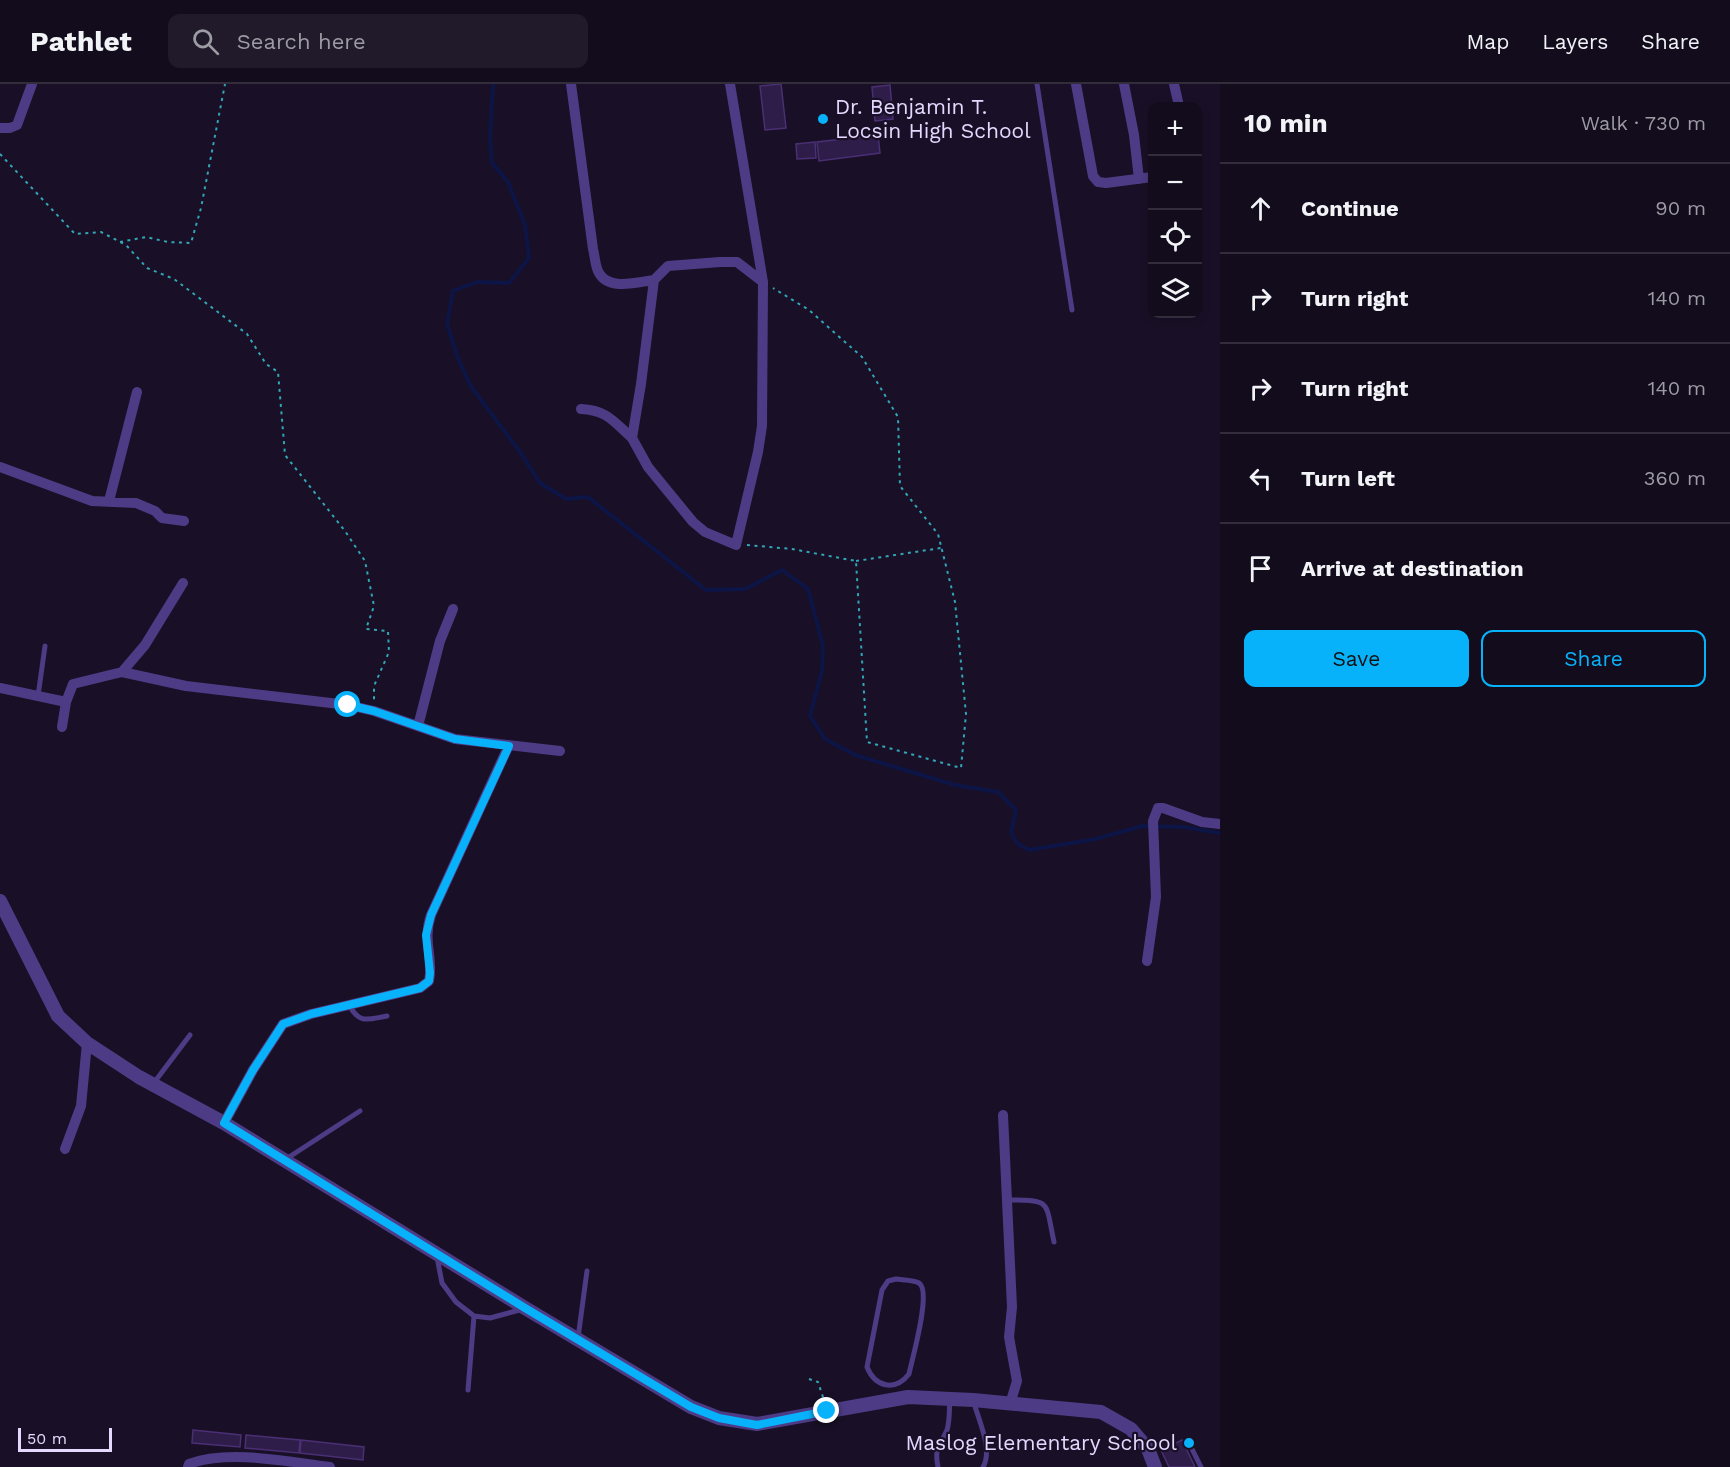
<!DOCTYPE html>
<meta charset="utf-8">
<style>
:root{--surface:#130c1d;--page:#201a2a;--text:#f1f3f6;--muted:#9d9ba4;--line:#322c3b;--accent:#08b2fa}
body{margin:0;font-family:"Work Sans",sans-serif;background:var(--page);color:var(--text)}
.controls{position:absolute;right:18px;top:18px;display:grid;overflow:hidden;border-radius:12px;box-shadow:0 3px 9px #0003}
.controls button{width:54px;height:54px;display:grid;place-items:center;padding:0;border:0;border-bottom:2px solid var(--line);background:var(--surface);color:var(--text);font:30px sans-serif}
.scale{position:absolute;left:18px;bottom:15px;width:94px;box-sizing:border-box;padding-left:6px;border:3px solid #e4d8fe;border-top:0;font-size:16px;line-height:21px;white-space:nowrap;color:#e4d8fe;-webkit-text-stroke:4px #191027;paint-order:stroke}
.stop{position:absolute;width:18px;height:18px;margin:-14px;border:4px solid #08b2fa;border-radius:50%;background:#fff}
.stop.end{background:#08b2fa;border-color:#fff;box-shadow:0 2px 6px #0008}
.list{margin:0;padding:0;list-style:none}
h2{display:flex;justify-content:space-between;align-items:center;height:78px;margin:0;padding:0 24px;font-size:26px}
h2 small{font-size:20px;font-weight:400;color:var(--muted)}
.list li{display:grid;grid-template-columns:39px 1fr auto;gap:18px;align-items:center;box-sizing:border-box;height:90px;padding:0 24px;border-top:2px solid var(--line)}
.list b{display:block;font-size:22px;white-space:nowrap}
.list em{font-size:20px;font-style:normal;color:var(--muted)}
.actions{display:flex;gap:12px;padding:18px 24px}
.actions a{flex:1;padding:14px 0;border:2px solid var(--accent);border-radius:12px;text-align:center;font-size:21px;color:var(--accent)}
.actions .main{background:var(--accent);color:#111}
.icon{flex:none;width:33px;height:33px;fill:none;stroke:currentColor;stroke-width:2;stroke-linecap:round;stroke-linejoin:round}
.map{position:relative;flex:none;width:1220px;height:1383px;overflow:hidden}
header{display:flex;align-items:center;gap:36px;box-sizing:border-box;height:84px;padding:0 30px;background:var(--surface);border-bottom:2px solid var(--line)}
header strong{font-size:28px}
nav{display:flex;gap:33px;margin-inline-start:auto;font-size:21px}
.search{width:420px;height:54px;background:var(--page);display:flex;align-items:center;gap:15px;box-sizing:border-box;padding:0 21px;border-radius:12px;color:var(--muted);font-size:22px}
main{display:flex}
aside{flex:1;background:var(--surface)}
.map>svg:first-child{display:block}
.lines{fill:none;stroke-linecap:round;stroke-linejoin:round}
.stream{stroke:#0c1545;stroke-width:4}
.building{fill:#2e1d48;stroke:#4a2f74;stroke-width:1.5}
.path{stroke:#32a5b7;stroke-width:2;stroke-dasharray:3 4.5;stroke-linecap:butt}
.service{stroke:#4d3c85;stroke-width:5}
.minor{stroke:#4d3c85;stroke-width:10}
.tertiary{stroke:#4d3c85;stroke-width:14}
.route{stroke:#08b2fa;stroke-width:8}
.poi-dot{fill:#08b2fa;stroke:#191027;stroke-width:2}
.labels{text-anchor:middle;stroke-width:4.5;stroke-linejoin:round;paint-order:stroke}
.poi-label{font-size:21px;fill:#e4d8fe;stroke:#191027;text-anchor:start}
</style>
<header>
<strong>Pathlet</strong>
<div class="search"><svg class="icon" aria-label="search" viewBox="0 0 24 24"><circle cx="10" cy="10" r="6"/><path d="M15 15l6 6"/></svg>Search here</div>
<nav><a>Map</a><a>Layers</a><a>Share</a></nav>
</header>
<main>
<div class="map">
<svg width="1220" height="1383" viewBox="0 0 1220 1383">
<rect width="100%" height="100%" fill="#191027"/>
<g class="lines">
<path class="stream" d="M493 0 490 54 492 79 508 98 525 141 529 174 509 199 477 198 453 207 447 240 458 274 470 301 520 368 540 399 566 415 588 413 706 506 745 505 782 486 808 505 823 562 822 587 810 632 825 655 855 671 955 701 998 708 1016 726 1011 749 1018 760 1029 766 1096 755 1142 742 1184 743 1220 749"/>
</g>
<path class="building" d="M781 0 786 44 765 46 760 2Z
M890 1 893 35 875 37 872 3Z
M878 51 880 69 819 77 817 58Z
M815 58 816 74 797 75 796 60Z
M193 1346 241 1351 240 1363 192 1359Z
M246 1351 300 1356 299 1369 245 1364Z
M301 1356 364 1363 363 1376 300 1369Z
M1182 1356 1195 1383H1169L1161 1366Z"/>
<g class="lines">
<path class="path" d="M0 70 75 150 101 148 126 161 147 184 174 195 247 250 266 280 278 288 285 371 345 447 365 477 374 522 366 545 388 547 389 568 374 602V617
M120 158 146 153 168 158 191 159 201 124 225 0
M747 461 792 465 856 477 867 658 961 684 966 630 955 518 938 450 900 402 898 333 862 273 809 226 773 204
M856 477 941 464
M809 1295 818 1298 824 1316"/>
<path class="service" d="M1037 0 1072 226
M38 612 45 562
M349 921C360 941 368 935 387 932
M153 1000 190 951
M286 1075 360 1027
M1007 1116C1052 1116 1045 1116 1054 1158
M437 1173 442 1199 456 1218 474 1232 490 1234 523 1225
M896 1195C902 1196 914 1196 919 1199 932 1207 912 1275 909 1290 895 1308 875 1303 867 1283L882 1206 888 1197Z
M578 1254 587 1187
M468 1306 474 1232
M974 1319C979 1337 993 1366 983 1383
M1192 1365 1201 1383
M938 1383C934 1363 940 1362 947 1346 950 1337 949 1325 950 1316"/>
<path class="minor" d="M571 0 593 165C595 172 595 183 599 189 609 207 638 198 654 196L641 300 632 354 648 383 693 438 705 448 736 461 758 368 762 342 763 198 730 0
M1076 0 1093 92 1098 98 1106 99 1152 93
M1124 0 1134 51 1139 95
M1174 0 1179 22
M0 44H10L17 41 32 0
M654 196 668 182 720 178H737L763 198
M581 325C607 326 614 338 632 354
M0 383 92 417 136 419 155 427 162 434 184 437
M109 417 137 308
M122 588 145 561 183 499
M0 604 66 618 62 643
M66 618 73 600 122 588 186 602 348 621 374 627 455 655 560 667
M418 642 440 557 453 525
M1147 877 1156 813 1153 737 1158 724H1163L1202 738 1220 740
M1003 1031 1012 1223 1009 1253 1017 1297 1010 1320
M224 1039 253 986 283 940 311 930 420 904 429 897C434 874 422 857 431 831L509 661
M65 1065 81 1022 87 959
M188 1383 189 1380C228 1365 289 1378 330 1383"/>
<path class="tertiary" d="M0 817 58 932 87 959 139 993 224 1039 525 1224 691 1323 719 1334 757 1340 908 1313 973 1316 1101 1328 1131 1345 1148 1365 1155 1383"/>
</g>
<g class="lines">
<path class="route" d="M348 621 374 627 455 655 509 662 431 831 426 851 430 889 429 897 420 904 311 930 283 940 253 986 224 1039 525 1224 691 1323 719 1334 757 1341 827 1327"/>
</g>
<g class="poi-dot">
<circle cx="823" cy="35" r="6"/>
<circle cx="1189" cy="1359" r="6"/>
</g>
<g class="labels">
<g class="poi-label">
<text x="835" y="30">Dr. Benjamin T.<tspan x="835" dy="24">Locsin High School</tspan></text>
<text x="1177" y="1366" text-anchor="end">Maslog Elementary School</text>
</g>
</g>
</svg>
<div class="controls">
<button>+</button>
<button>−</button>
<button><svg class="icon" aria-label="locate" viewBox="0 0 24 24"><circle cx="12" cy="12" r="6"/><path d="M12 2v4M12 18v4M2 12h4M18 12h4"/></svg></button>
<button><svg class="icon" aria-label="layers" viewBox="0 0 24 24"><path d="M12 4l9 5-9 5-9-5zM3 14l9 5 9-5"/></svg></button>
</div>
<div class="scale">50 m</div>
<div class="stop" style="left:348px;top:621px"></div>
<div class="stop end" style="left:827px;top:1327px"></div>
</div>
<aside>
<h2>10 min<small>Walk · 730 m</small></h2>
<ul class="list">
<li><svg class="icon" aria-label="ahead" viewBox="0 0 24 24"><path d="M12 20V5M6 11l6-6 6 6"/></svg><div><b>Continue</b></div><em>90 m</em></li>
<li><svg class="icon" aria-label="right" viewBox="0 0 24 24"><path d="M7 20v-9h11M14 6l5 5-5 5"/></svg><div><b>Turn right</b></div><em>140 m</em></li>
<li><svg class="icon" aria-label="right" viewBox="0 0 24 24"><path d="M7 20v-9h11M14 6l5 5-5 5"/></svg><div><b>Turn right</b></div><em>140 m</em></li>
<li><svg class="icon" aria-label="left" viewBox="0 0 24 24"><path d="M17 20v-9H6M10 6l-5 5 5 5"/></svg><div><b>Turn left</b></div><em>360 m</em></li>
<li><svg class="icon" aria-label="arrive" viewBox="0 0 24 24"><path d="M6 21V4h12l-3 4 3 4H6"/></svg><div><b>Arrive at destination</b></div></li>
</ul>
<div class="actions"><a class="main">Save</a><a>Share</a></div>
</aside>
</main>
